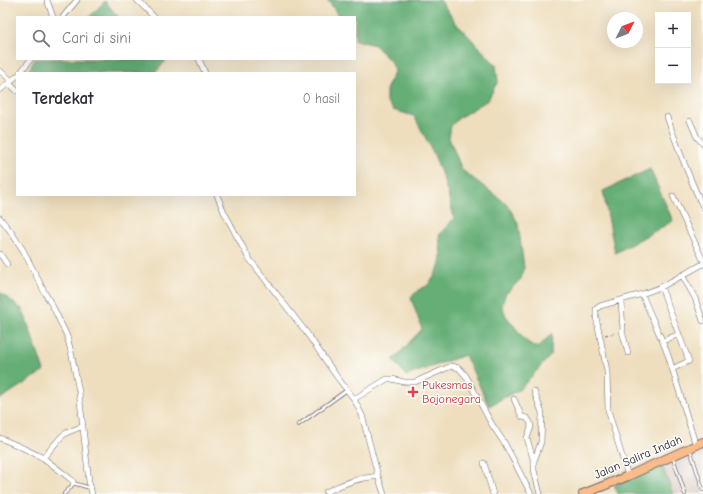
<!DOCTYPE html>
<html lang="id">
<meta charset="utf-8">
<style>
:root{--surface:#fff;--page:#f2f2f3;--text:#2b2b33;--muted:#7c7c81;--line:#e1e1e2}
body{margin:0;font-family:"Comic Neue",sans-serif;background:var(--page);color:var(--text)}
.controls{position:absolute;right:12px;top:12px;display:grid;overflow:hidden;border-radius:0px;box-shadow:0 4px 16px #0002}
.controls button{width:36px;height:36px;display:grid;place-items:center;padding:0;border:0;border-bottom:1px solid var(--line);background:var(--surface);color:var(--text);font:20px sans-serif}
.compass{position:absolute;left:607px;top:12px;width:36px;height:36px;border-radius:50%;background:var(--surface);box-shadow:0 4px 16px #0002;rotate:48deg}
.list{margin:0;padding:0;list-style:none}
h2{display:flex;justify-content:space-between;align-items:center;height:52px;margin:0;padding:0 16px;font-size:17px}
h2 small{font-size:13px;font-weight:400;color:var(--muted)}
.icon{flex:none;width:22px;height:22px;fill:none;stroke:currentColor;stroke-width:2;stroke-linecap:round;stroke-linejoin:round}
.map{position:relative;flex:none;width:703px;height:494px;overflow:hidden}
.search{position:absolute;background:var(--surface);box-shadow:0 4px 16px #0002;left:16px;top:16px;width:340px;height:44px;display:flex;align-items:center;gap:10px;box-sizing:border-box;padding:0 14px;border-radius:0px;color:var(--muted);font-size:15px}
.panel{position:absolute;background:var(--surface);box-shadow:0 4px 16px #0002;left:16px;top:72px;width:340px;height:124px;border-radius:0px}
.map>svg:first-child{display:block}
.industrial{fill:#d1c0bc}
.forest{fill:#65ae76;stroke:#446858}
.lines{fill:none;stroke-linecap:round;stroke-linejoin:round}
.service-casing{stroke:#696469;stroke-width:4}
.minor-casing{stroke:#696469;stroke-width:6}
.trunk-casing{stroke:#696469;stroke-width:10}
.path{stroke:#696469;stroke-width:1;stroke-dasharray:3 3;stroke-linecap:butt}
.service{stroke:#fff;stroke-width:2.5}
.minor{stroke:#fff;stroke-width:5}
.trunk{stroke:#f9bc8a;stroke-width:8}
.health-dot{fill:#e0444e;stroke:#fdfcf7;stroke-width:1.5}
.labels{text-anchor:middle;stroke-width:3;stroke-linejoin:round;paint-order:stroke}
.health-label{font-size:12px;fill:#be3a42;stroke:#fdfcf7;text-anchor:start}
.street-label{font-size:12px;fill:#22223b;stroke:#fdfcf7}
</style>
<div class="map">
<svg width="703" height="494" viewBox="0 0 703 494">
<rect width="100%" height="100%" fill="#fdfcf7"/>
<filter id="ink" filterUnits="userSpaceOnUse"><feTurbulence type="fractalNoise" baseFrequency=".025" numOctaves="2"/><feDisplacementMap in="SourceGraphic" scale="8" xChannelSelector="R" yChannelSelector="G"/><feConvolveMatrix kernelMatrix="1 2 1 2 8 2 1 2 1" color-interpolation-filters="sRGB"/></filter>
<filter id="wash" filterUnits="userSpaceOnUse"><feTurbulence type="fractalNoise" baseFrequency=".012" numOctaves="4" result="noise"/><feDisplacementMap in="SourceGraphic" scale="16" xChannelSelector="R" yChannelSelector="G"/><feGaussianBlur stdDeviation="0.9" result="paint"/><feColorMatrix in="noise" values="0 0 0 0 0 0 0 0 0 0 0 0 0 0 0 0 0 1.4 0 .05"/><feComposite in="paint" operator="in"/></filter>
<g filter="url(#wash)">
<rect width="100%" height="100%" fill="#eedebe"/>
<path class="industrial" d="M703 447V494H673L662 465Z"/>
<path class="forest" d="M328 0H440L456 23 496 65 498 81 488 100 460 117 451 126 449 138 462 170 507 204 518 223 524 268 521 279 505 295 502 306 506 316 527 342 538 348 552 333 551 355 520 389 489 406 465 355 406 376 393 360 422 329 411 298 418 290 427 286 434 277 439 267 441 256 439 235 454 218C449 197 443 175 434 155 428 142 421 129 414 116L393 110 386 101V90L395 70 390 61 375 45 355 40V17H339Z
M105 1 118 17H89Z
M35 59H167L156 72 157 73H27Z
M650 169 673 221 615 253 603 191Z
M0 292 23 310 44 371 0 399Z
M662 465 673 494H618L614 485Z"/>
</g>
<g filter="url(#ink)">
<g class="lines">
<defs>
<path id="service" d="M298 425 347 390
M690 449 703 490
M673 458 685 494
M64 494 71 487 73 483 90 488"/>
<path id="minor" d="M47 0 53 17
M137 0 154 17
M63 17 77 0
M199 59 205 73
M0 71 12 81
M20 73 31 59
M9 83 17 91
M0 90 17 76
M667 117C678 148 689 178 703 207
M690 121 697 137 703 144
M217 195 224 212 248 257 306 332 337 377 354 399 362 415 378 476 384 494
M673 196 703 260
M0 218 11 232 23 250 46 295 53 307 67 336 72 356 79 392 89 482 92 494
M0 254 7 264
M682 275 695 298 703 321
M661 287 689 361 672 369
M642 294C650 315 660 334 668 355L696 446
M621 301 623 329 622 331 628 353
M663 341 679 334
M534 391 542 413 541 442 534 461
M354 399 372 388 387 379H392L404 382H415L449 367 452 366 459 368 466 376 491 423 505 444 531 494
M514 399 521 415 522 417 527 418 530 422 531 427 527 438 534 462V470L540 494
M0 438C14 444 29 450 43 458 53 465 63 473 73 481V483
M43 458 61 437 66 433 83 426
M484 463 493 494
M628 476 608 410 607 371 596 317V309L600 306 642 294 661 287 703 264
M326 492C343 483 359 478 378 476"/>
<path id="trunk" d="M583 494 628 476 703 442"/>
</defs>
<use href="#service" class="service-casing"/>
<use href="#minor" class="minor-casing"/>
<use href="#trunk" class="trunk-casing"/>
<path class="path" d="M605 335 616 333"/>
<use href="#service" class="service"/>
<use href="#minor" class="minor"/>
<use href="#trunk" class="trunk"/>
</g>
</g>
<path class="health-dot" d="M411 386h4v4h4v4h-4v4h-4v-4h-4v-4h4z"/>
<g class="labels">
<g class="health-label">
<text x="422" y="389">Pukesmas<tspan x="422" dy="14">Bojonegara</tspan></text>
</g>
<g class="street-label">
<text transform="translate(638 457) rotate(-23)" y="4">Jalan Salira Indah</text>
</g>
</g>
</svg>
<div class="controls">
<button>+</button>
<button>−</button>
</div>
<svg class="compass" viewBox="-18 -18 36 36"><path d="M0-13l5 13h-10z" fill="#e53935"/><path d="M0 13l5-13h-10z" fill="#7c7c81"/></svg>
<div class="search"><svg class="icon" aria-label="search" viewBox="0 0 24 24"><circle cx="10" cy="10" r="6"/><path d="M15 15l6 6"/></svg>Cari di sini</div>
<section class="panel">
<h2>Terdekat<small>0 hasil</small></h2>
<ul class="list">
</ul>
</section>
</div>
